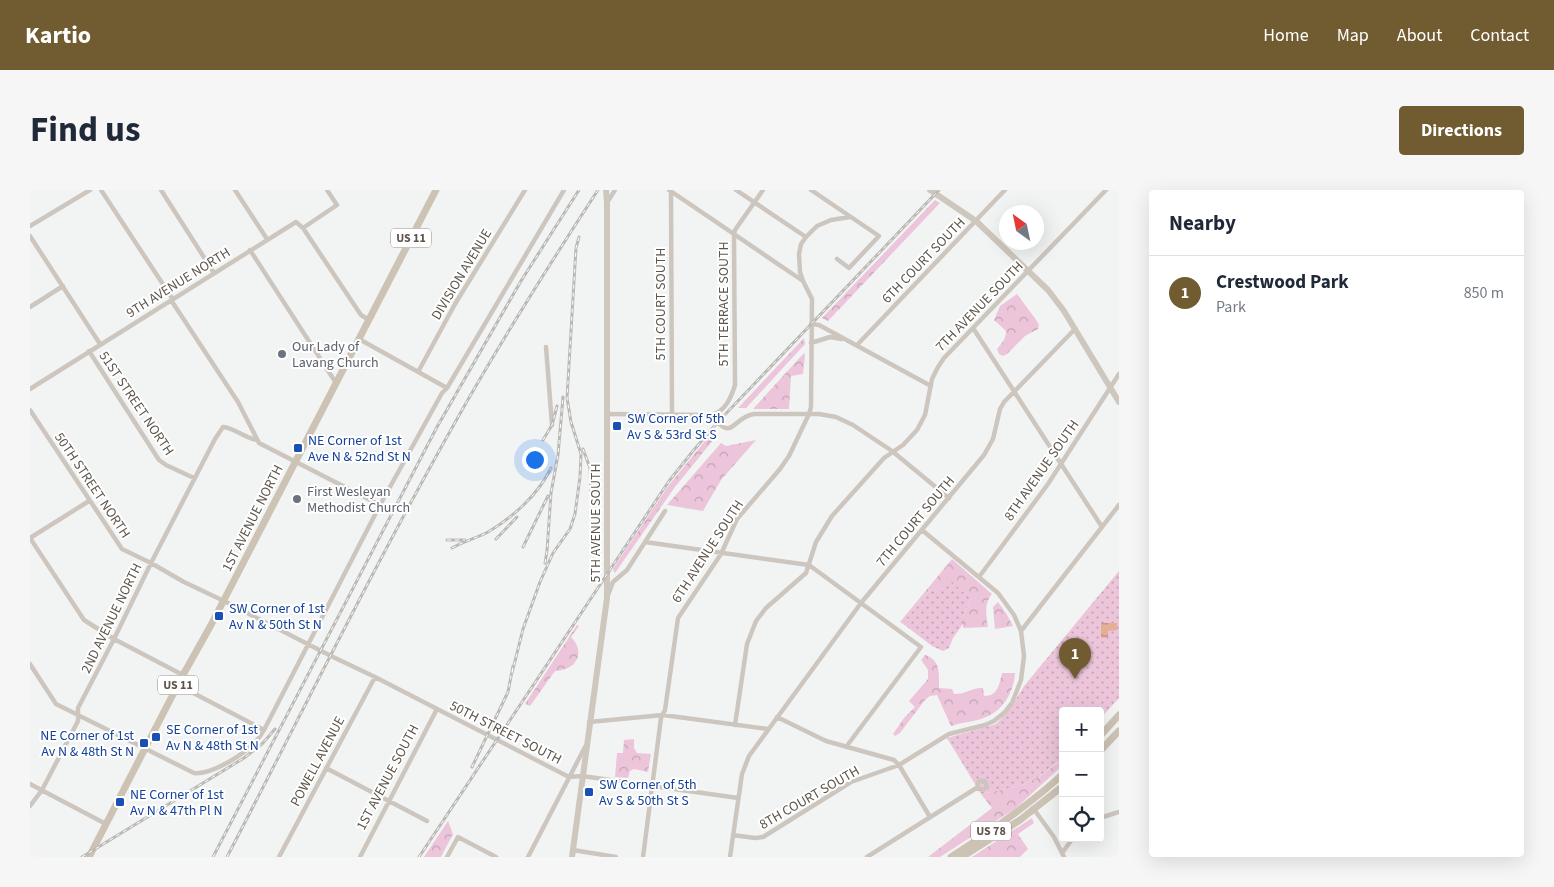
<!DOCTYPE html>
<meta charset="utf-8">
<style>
:root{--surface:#fff;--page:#f6f6f7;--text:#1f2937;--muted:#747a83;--line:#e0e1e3;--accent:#715c32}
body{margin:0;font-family:"Source Sans 3",sans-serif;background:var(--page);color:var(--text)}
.controls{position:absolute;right:15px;bottom:15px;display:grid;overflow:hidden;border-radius:5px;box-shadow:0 5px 20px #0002}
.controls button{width:45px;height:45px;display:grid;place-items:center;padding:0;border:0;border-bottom:1px solid var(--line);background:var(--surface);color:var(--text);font:25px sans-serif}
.compass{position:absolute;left:969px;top:15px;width:45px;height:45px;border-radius:50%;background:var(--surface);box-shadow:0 5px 20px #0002;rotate:327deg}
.you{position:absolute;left:504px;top:269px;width:18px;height:18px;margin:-12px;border:4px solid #fff;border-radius:50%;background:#1a73e8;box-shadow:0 0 0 8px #1a73e833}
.badge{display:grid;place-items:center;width:32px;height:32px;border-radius:50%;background:var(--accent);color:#fff;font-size:16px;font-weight:700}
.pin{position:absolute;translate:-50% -41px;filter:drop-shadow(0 1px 2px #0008)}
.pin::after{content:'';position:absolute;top:26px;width:18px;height:15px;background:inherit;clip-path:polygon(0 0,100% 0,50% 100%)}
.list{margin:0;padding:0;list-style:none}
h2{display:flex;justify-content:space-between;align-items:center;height:65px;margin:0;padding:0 20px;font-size:21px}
h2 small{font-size:16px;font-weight:400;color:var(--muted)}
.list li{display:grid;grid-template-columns:32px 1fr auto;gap:15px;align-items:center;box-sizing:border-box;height:75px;padding:0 20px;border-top:1px solid var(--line)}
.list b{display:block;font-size:19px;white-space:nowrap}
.list p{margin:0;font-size:16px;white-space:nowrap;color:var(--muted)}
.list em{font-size:16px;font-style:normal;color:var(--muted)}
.icon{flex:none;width:28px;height:28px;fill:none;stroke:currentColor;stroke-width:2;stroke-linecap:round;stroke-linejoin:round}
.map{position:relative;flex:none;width:1089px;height:667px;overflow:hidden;border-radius:5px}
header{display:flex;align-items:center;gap:30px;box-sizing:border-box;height:70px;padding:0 25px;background:var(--accent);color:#fff}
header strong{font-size:24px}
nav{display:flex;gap:28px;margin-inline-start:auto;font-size:18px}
.intro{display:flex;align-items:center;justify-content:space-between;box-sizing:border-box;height:120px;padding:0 30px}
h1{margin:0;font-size:35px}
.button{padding:12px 22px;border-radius:5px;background:var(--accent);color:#fff;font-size:18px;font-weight:700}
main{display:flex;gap:30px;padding:0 30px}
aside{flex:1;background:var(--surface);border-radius:5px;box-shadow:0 5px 20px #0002}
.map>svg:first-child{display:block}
.forest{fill:url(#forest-crowns)}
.park{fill:url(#park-dots)}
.water{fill:url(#water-waves)}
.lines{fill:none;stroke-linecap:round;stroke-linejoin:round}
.street{stroke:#cdc6bf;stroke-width:4.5}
.secondary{stroke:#cec7bd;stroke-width:6}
.primary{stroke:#cdc3b4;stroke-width:7}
.rail-casing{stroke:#bbb9b5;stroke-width:3}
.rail{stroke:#fff;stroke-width:1;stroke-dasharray:4;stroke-linecap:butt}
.worship-dot{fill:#6b7280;stroke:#fff;stroke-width:2}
.transit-dot{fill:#1a4fb4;stroke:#fff;stroke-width:2}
.labels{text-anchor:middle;stroke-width:4;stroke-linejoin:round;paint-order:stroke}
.shield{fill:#fff;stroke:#8e8981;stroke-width:1}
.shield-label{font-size:12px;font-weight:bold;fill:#5e564b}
.street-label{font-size:14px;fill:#5e564b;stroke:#fff}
.worship-label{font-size:14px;fill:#5b616d;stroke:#fff;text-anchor:start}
.transit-label{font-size:14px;fill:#164399;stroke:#fff;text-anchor:start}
</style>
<header>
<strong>Kartio</strong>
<nav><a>Home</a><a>Map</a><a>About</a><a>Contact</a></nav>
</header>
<div class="intro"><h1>Find us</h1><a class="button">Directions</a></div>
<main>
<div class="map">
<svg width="1089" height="667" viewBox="0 0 1089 667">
<defs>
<pattern id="forest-crowns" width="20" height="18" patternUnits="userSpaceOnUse" patternTransform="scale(1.25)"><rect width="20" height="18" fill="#ecc5da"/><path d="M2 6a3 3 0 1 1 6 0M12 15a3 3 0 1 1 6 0" fill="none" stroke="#c2a3b3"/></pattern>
<pattern id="park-dots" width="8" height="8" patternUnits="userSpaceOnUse" patternTransform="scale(1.25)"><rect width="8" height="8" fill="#ecc5da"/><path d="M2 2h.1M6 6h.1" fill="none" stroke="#c2a3b3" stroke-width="1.8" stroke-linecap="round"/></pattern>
<pattern id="water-waves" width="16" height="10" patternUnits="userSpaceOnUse" patternTransform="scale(1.25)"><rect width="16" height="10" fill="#e5ae97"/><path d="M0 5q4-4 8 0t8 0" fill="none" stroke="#bd907d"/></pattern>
</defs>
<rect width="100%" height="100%" fill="#f2f4f4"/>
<path class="forest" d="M905 10 910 13 798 131 792 128Z
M987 104 1007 131 1009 135 1008 139 995 146 977 164 973 166 969 164 967 159C972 153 976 149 976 141L964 130 970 116Z
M774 148 775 154 716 218H708Z
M774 163 775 166 773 184 761 186 759 219H723Z
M679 246 684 249 645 297 585 383 584 382 583 379 639 295Z
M726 250 691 290 673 321 637 315 691 253 696 256Z
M922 369 962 404C954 414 956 425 958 437L933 438V426L941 409 901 399 876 428 879 431 876 436 870 432Z
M968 412 976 423 983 436 965 439 963 417Z
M547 435 549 436 541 447C557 464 545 480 525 481L500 516 495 514Z
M895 465C911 470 909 484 909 498L922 499 924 504C938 504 941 497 953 498L954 506C968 506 969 495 972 483H985C984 501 974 520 956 527 945 532 932 532 921 536L907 505 900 506 895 510 870 543 865 546 863 544 874 528 885 517 879 511 898 489V480L891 470Z
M604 549V558L607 563 621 564 618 582 604 579 600 581 598 588 585 587 587 563H593L594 550Z
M1029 572 1032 576 986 618 910 667H898L962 618 951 604 990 596 1007 588Z
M1002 628 1004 633 988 644 998 659 990 667H942Z
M418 631 423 644 411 667H394Z"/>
<path class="park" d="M1089 381V508L1070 529V521H1033V568L1007 588 990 596 951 604 917 548 966 534 980 519 994 496Z
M918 388 941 409 933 426V434L923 448 919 458 913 461 902 456 876 436 879 431 876 428 901 399 908 400Z"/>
<path class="water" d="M1071 433H1087V440L1078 441V447L1071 448Z"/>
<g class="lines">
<path class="street" d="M71 0 142 108
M131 0 184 83
M205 0 237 49
M639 0 773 91
M706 0 776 47
M781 0 849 46 819 78 807 69
M641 2 642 225
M578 11 585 0
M0 36 60 0
M273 38 307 15 297 0
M0 46 70 154
M220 60 306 193
M141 110 208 212 229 253 350 315
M0 117 33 96
M781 134 789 135 901 196
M943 138 1072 337
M329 149 417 198
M781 153 800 147 811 149
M827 155 975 0
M516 157 522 235
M59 161 129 270 136 275 164 288
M388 182 425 114 495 0
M0 199 266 32 273 38 331 125 339 130
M0 220 92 359 121 373 154 392 194 411 301 466 345 487 539 587 552 586 708 608
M577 224 681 225C703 254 702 227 724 224H789L806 227 823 235 862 261 919 308
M681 225C695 222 701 208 705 195L704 44 705 40 733 0
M0 348 54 430 84 449 153 485
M0 348 59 311
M615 352 779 375 891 457 816 557
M949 387 1018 294 1089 184
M578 405 583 392 597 380 635 321
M991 441 1089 315
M0 474 26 514 164 583C181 585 216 564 227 550 230 547 232 543 234 540L350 315 412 203 417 198 534 0
M148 495 234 540
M747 527 796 551 864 570 869 575 900 627
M559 532 633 525 738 539
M705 535 717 454 726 431 736 418 776 383 786 352 802 326 854 268 873 255 887 240 895 225 902 189 908 177 914 168 1076 0
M296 578 397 631
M947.5 595a4.5 4.5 0 1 1 9 0a4.5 4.5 0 1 1-9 0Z
M0 594 76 634
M0 616 12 600 48 531V518L84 449 121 373 185 249 193 237C205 238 214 248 227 250
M1003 618 1024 647 1034 667
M1070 628 1089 622
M703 645 725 648 733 647 821 592 869 575 919 544 955 535 964 531 975 522 982 513 991 490 994 466 991 441 984 425 968 403 892 340
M543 660 586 667
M1032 663 1043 648
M249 667 345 487
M330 667 407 519
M417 667 428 647 466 667
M498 667 555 557
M613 667 631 528 635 520 648 428 691 364 707 329 750 279 759 266 779 224 781 217 782 109 773 91 770 82 769 64 771 54 776 47 787 36 801 30 820 27
M700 667 712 584 719 566 831 413 954 265 963 249 970 219 974 212 1045 139
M837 667 948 597"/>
<path class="secondary" d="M900 0 946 31 1018 100 1034 121 1089 212
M542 667 577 408V13L576 0"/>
<path class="primary" d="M1070 546 1089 525
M1070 561 1089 541
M59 667 153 485 181 435 406 0
M921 667C960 642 998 616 1033 584
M932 667 990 630 1033 596"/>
<defs>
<path id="rail" d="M513 250 522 235 527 216
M553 259 560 278 561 302
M466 349 487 327
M417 350H435
M493 357 518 306
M422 358C434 351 447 348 458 342 482 328 509 304 521 278
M515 373 517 361 521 303 528 265 533 207
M482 483 493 439 510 392 523 363 540 339 545 324 550 287 551 264 541 232 537 208 546 58 549 47
M442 577 478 502 483 476
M52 667 214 568 232 554 245 539
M183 667 407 237 491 91 549 0
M197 667C273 521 346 372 427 229 471 151 519 75 568 0
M389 667 639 291 663 261 687 233 909 0"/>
</defs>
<use href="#rail" class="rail-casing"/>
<use href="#rail" class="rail"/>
</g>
<g class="worship-dot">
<circle cx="252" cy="164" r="5"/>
<circle cx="267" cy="309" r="5"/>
</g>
<g class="transit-dot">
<rect x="582" y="231" width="10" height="10" rx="2.5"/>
<rect x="263" y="253" width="10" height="10" rx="2.5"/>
<rect x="184" y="421" width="10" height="10" rx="2.5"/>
<rect x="121" y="542" width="10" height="10" rx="2.5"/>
<rect x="109" y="548" width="10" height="10" rx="2.5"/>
<rect x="554" y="597" width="10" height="10" rx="2.5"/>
<rect x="85" y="607" width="10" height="10" rx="2.5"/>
</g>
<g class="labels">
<g class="shield">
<rect x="361" y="38.5" width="40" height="19" rx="4"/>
<rect x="128" y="485.5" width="40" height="19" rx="4"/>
<rect x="941" y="631.5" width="40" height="19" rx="4"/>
</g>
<g class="shield-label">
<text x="381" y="52">US 11</text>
<text x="148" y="499">US 11</text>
<text x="961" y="645">US 78</text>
</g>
<g class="street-label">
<text transform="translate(893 70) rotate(-46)" y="5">6TH COURT SOUTH</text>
<text transform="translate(431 84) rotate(-59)" y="5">DIVISION AVENUE</text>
<text transform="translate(148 92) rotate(-32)" y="5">9TH AVENUE NORTH</text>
<text transform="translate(630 114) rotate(-90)" y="5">5TH COURT SOUTH</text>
<text transform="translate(693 114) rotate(-90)" y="5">5TH TERRACE SOUTH</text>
<text transform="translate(949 116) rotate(-46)" y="5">7TH AVENUE SOUTH</text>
<text transform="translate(107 213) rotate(56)" y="5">51ST STREET NORTH</text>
<text transform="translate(1011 280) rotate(-55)" y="5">8TH AVENUE SOUTH</text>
<text transform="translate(63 295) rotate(56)" y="5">50TH STREET NORTH</text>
<text transform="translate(222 328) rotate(-63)" y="5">1ST AVENUE NORTH</text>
<text transform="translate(885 331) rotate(-50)" y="5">7TH COURT SOUTH</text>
<text transform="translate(565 333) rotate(-90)" y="5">5TH AVENUE SOUTH</text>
<text transform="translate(677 361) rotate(-57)" y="5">6TH AVENUE SOUTH</text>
<text transform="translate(81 428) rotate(-64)" y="5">2ND AVENUE NORTH</text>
<text transform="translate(476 542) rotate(27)" y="5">50TH STREET SOUTH</text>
<text transform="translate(287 571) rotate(-62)" y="5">POWELL AVENUE</text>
<text transform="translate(357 587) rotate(-62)" y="5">1ST AVENUE SOUTH</text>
<text transform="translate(779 607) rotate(-30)" y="5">8TH COURT SOUTH</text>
</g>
<g class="worship-label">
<text x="262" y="161">Our Lady of<tspan x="262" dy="16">Lavang Church</tspan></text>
<text x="277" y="306">First Wesleyan<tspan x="277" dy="16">Methodist Church</tspan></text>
</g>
<g class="transit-label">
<text x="597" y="233">SW Corner of 5th<tspan x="597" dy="16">Av S &amp; 53rd St S</tspan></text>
<text x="278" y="255">NE Corner of 1st<tspan x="278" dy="16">Ave N &amp; 52nd St N</tspan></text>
<text x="199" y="423">SW Corner of 1st<tspan x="199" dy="16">Av N &amp; 50th St N</tspan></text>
<text x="136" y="544">SE Corner of 1st<tspan x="136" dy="16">Av N &amp; 48th St N</tspan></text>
<text x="104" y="550" text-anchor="end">NE Corner of 1st<tspan x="104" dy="16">Av N &amp; 48th St N</tspan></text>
<text x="569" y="599">SW Corner of 5th<tspan x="569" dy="16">Av S &amp; 50th St S</tspan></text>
<text x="100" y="609">NE Corner of 1st<tspan x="100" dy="16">Av N &amp; 47th Pl N</tspan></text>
</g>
</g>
</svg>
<div class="controls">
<button>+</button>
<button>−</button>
<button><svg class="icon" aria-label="locate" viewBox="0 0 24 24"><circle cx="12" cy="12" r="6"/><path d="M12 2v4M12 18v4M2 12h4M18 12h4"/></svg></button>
</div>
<svg class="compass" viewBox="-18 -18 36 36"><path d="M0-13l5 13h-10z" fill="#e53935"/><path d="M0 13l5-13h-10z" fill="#747a83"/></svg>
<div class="you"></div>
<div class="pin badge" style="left:1045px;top:489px">1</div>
</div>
<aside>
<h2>Nearby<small></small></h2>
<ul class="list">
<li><span class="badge">1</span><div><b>Crestwood Park</b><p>Park</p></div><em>850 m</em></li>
</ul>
</aside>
</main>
